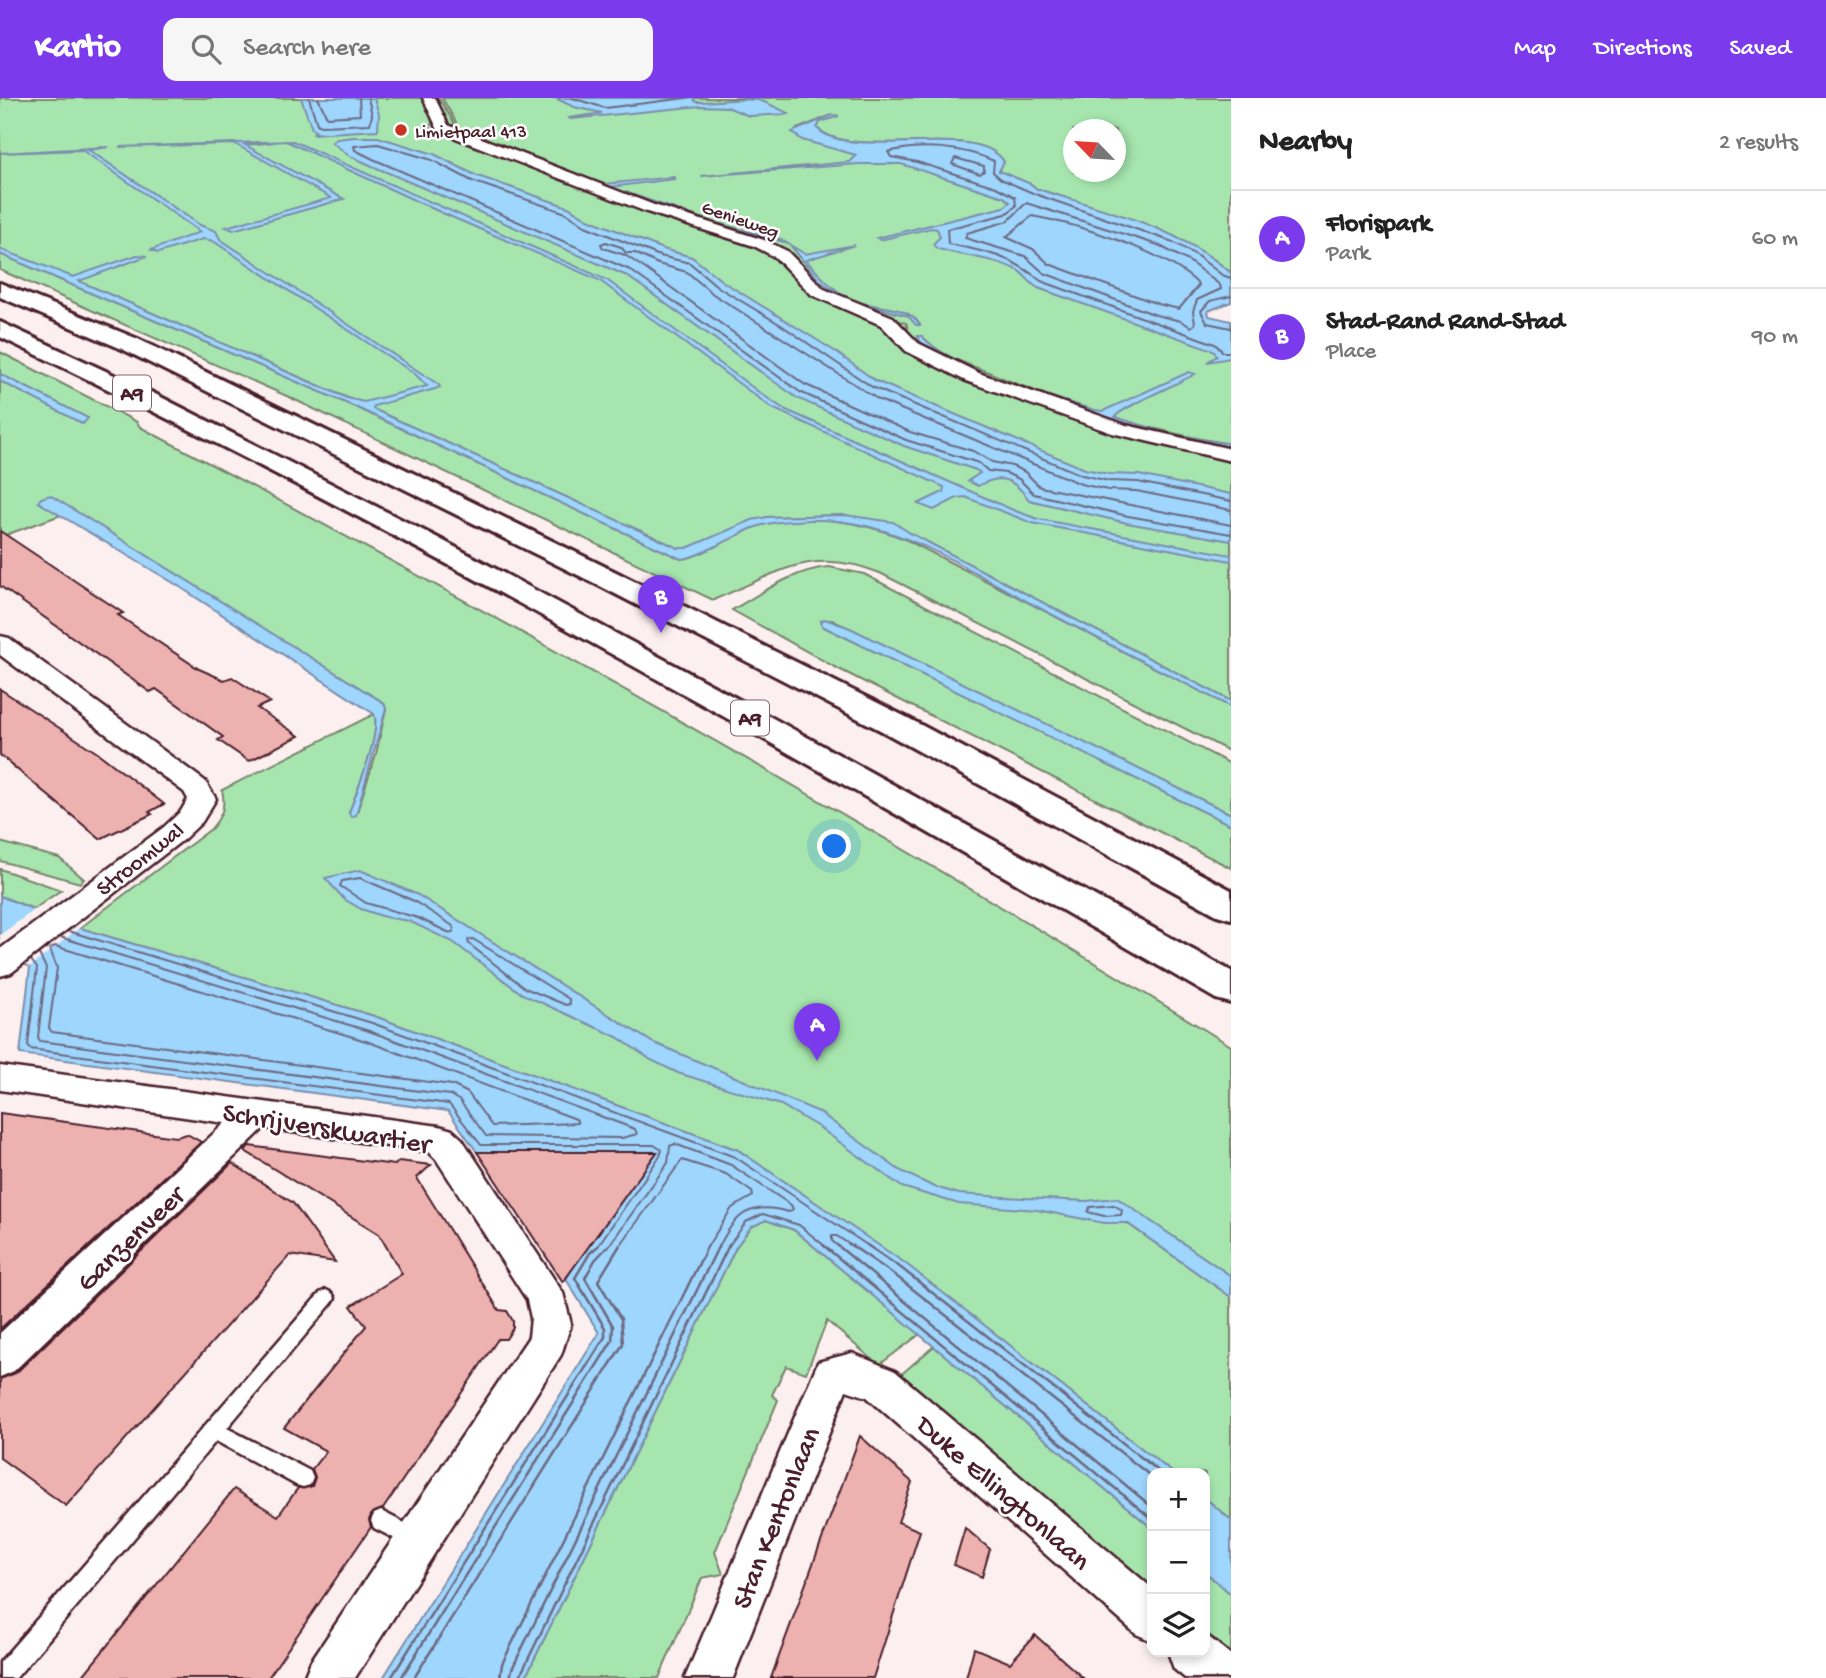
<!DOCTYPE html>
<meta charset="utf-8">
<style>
:root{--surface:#fff;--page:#f6f6f6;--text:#222;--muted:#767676;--line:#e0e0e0;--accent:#7c3aed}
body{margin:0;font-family:"Gochi Hand",sans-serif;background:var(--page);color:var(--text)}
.controls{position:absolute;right:21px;bottom:21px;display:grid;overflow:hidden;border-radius:14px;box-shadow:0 4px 10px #0003}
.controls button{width:63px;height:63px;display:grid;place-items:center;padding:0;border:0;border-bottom:2px solid var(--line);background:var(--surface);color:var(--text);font:35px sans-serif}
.compass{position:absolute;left:1063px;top:21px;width:63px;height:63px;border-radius:50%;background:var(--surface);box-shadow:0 4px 10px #0003;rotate:295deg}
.you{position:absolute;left:835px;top:749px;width:24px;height:24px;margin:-18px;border:5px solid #fff;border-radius:50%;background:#1a73e8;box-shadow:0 0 0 10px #1a73e833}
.badge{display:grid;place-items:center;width:46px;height:46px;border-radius:50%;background:var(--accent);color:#fff;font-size:23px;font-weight:700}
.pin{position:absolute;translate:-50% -58px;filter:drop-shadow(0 2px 4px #0008)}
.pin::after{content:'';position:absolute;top:37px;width:24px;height:21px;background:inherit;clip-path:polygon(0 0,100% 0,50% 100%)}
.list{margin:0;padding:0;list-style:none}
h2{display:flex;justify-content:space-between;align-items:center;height:91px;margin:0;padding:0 28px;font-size:30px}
h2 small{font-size:23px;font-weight:400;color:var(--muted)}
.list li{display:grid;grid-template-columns:46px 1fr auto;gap:21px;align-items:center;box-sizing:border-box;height:98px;padding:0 28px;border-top:2px solid var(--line)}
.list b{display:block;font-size:26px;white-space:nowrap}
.list p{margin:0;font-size:23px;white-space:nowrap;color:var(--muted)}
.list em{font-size:23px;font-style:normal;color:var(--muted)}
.icon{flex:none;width:38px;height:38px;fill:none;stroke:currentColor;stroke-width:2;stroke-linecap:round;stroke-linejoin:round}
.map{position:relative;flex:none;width:1231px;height:1580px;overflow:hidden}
header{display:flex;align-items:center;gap:42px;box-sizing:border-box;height:98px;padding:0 35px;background:var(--accent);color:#fff}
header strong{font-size:33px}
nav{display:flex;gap:38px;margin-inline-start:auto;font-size:24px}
.search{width:490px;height:63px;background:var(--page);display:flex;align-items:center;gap:18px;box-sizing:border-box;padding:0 24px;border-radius:14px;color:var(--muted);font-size:26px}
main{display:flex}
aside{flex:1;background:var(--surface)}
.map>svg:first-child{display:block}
.green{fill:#a6e6ae;stroke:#78826c;stroke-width:2;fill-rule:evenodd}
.water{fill:#9ed6fe;stroke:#7c8daa;stroke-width:2}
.pier{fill:#fbf0ef}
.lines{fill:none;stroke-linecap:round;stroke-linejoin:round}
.shore-far1{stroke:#6c687f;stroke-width:2}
.shore{stroke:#6c687f;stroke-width:2.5}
.building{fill:#edb2b0;stroke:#4a1f2b;stroke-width:2}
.lane-casing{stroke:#4a1f2b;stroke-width:5}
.street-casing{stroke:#4a1f2b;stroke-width:5}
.highway-casing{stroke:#4a1f2b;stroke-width:6}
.lane{fill:#fff;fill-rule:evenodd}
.street{fill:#fff;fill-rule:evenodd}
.highway{fill:#fff;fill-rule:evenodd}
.poi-dot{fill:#c8321e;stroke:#fff;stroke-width:2.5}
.labels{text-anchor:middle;stroke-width:5;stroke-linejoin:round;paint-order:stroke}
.far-poi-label{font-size:19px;fill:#4a1f2b;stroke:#fff;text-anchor:start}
.far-street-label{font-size:19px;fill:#4a1f2b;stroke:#fff}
.shield{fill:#fff;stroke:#80626b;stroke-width:2}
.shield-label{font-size:21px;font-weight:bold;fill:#4a1f2b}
.street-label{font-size:23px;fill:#4a1f2b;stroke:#fff}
.near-street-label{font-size:28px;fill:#4a1f2b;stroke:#fff}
</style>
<header>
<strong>Kartio</strong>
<div class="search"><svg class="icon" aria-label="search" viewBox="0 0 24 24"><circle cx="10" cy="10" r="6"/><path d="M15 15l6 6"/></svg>Search here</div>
<nav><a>Map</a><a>Directions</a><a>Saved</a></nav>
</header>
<main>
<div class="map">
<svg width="1231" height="1580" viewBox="0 0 1231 1580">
<rect width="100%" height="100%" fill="#fbf0ef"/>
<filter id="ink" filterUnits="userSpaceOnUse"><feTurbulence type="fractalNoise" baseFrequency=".0143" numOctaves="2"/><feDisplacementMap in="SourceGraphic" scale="14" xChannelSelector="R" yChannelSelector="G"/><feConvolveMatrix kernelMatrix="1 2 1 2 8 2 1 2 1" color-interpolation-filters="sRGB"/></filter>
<g filter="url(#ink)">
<path class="green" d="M0 0H425L430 9 432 26 429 28 436 32 641 111 754 148 769 156 812 195 875 221 973 283 1231 360V603L910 435 845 417 767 419 687 450H678L373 311 67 178 0 152Z
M433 0H439L454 25 456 24 442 0H1231V175C1177 128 1104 112 1037 91L1031 86 999 73 1004 64C979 21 854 65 817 30L820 24 838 18 832 17 797 31 804 39 849 50 863 64H901L1004 99 1028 119 971 142 1025 169 1038 190 1231 257V346C1147 333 1066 307 988 274 965 265 938 257 922 238H918C929 268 1140 333 1178 341 1196 344 1213 347 1231 349V354C1141 339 1053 311 970 275 951 267 928 259 914 245 908 239 909 232 906 225L856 209 831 197 818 189 779 150 768 145 645 107 454 33ZM1073 32H1115V74H1073Z
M0 156 353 308 681 461C697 461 736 436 755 429 803 413 860 423 905 441L1231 609V654L880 475C810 447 777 476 713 502L289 299 0 172Z
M0 254 137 324 140 329C511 523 875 729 1231 948V1178L1118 1101 1127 1125 1231 1199V1422L1205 1400V1375H1173L967 1214 738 1052 374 918 80 830 211 731C222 718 226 709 222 692L374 616C382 634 356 695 349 715L356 717 376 656 386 611 384 605 318 564 39 404 61 417 0 439V283L83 325 87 320 0 276Z
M829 469 864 476 1231 666V716L832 522 821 523 822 528 1231 727V770L835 569 732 512C762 495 793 472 829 469Z
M0 744 59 760 84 781 80 785 0 763Z
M0 771 61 792 34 811 0 798Z
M766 1122 794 1132 920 1236 879 1267 827 1223 806 1275 786 1268 772 1297 778 1302 715 1454 723 1476 702 1480 659 1580H525L736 1149 751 1129Z
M934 1248 1152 1430V1497L897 1280Z
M1205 1474 1231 1496V1563L1205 1541Z"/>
<path class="water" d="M301 0H374L379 16 378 32 312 36 316 34 312 31Z
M555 0H693L696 4C716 4 739 0 758 2 769 5 780 12 790 16L749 18 727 9 701 8 571 21 569 20 602 15 574 9Z
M832 17 839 18 820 24 817 30C850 65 979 21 1004 64L999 73 1031 86 1037 91C1104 112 1177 128 1231 175V204L1208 213 1209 218 1231 223V260L1207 264 1217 258 1213 252 1038 190C1029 185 1025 176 1017 172 992 159 962 159 936 150L933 146 940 139 937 131 931 130 880 142 877 140 1004 109 1010 104 1004 99 901 66H859L701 78 849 64 856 57 802 42 792 34Z
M354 39H378L434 56 475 77 568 109 588 121 663 151 692 159 722 183 833 252 876 283 1085 371 1109 376 1139 377 1231 396V443L1127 425 1029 402C1014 381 1001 375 978 388L968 383 980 375 976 372 904 348 797 300 627 178 370 67 348 57 332 44 337 41Z
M286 43 245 47 344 101 233 132 226 129 331 100 235 46 119 49 293 43 607 182 763 297 784 311 811 323 1013 412 1038 421 1231 457V463L1032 425 965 399 957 400 934 412 918 406 943 394 944 389 772 310 599 182 440 114Z
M109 49 89 52 200 127 216 133 220 141 439 287 440 289 435 291 374 308 373 311 678 450H687L752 422 767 419 845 417 893 424 910 435 1231 603V609C1165 575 1098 541 1032 506 964 470 892 419 811 422 793 423 771 423 753 430 737 437 695 461 681 461L353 308 0 156V151L73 179 137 157 147 158 79 183 347 300 364 304 427 288 415 276 213 143 203 141 158 155 151 152 200 134 82 52 0 55Z
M674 79 675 81 610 89 716 125 780 141 805 156 855 147 806 162C820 178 834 193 853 202 873 211 909 206 920 227H916L908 218 847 201 820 183 791 148 784 144 702 122 595 84 604 86Z
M918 238H922C946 268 1056 301 1095 312L1103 313 1189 274 1195 276C1182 284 1118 311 1115 319L1170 336 1231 346V349C1127 333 1030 297 934 253L921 245Z
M0 276 88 320 83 326 0 283Z
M50 397 384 605 386 611 356 717 351 719 349 715C356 695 382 634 374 616L177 487 38 404 41 400Z
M825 521 850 530 1231 716V727L822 528 821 523Z
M360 772 418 797 652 944 819 1014 899 1072 932 1088 959 1096 1004 1099 1086 1103 1117 1100 1231 1178V1199L1127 1125H1104L1037 1112 959 1106 902 1089 820 1030 781 1007 678 975 651 962 617 939 522 896 453 844 409 823 385 819 361 811 344 801 325 780Z
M0 798 80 830 374 918 738 1052 905 1165 1173 1375H1152V1430L794 1132 766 1122 751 1129 736 1149 525 1580H383L599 1235 566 1181 587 1147H590L657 1054H477L448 1013 20 956 30 869 0 854Z
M1205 1400 1231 1422V1496L1205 1474Z"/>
<path class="pier" d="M38 809 83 827 30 869 0 854V837Z"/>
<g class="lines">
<path class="shore-far1" d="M309 0 317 26 321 28 370 26 372 17 368 0
M318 0 327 19 360 17 359 0
M572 0 605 10 687 0
M955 60 984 68V73L980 76 952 66Z
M1026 105 1158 147 1190 164 1220 187 1221 191 1197 202 1193 213 1195 226 1191 229 1181 223 1156 217 1044 175 1025 158 965 140 967 135 1008 123Z
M1032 118C1077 126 1168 154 1199 187L1179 211 1158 206 1049 166 1033 151 1006 139Z
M1231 180 1222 177 1196 157 1173 144 1035 96 1001 81 993 74 994 63C963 49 921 45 888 54L891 59 917 64 996 89 1015 99 1016 108 1006 116 947 131 948 146C985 153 1011 158 1041 183L1215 246 1223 254H1231
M1231 198 1210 203 1201 213 1207 225 1231 230
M1231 403 1138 384 1109 383 1082 377 872 289 781 227 718 189 690 165 660 158 585 128 566 115 472 83 432 62 378 46 354 48 355 52 373 61 630 172 800 294 906 342 979 365 988 373 1006 375 1019 381 1034 396 1128 418 1231 436
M1231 412 1136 393 1108 392 1081 386 879 302 713 196 687 174 658 166 635 155H626L621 149 606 144 601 146 603 150 625 157 647 172 804 286 910 334 973 353 992 364 1012 368 1025 374 1040 389 1231 427
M360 780 414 803 453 828 454 833 450 835 418 820 366 805 340 788 342 783Z
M68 833 372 925 735 1059 870 1149
M473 841 569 901 570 906 566 907 525 890 469 846 468 842Z
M55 848 366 943 576 1021 578 1025 492 1028 468 995 452 987 52 934 49 930 57 870 50 851Z
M39 856 46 870 38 939 40 943 450 997 460 1003 486 1038 622 1040 637 1036 635 1031 369 933 60 839
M31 862 37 870 28 947 30 951 449 1006 481 1047H654L662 1052 660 1058 597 1149
M1114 1107 1122 1112 1121 1117 1104 1118 1088 1114 1090 1109Z
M608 1149 668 1065 670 1048 675 1046 731 1067 791 1107 793 1111 789 1114C752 1103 735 1115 719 1149
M619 1149 682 1062 726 1076 752 1094 753 1098 732 1110 707 1149
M728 1149 746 1124 763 1116 799 1127 826 1149
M839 1149 832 1143V1138H837L853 1149"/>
<path class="shore" d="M823 1147 1152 1421
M837 1147 1152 1409
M851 1147 896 1178 1152 1379
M867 1147 901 1170 1161 1375
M391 1580 605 1239V1230L575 1180 590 1155 599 1147
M401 1580 612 1243 613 1228 585 1180 595 1162 609 1147
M414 1580 623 1246 621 1221 598 1183 620 1147
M500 1580 502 1566 708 1147
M510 1580 512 1571 719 1147
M519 1580 729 1147"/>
</g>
<path class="building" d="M0 433 123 515 118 517 199 571 224 582 232 579 270 604 257 610 299 638 249 663 218 642 223 639 156 591 150 594 0 488Z
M0 591 99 656 164 706 149 714 152 716 100 741 0 657Z
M0 1015 176 1039 187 1036 201 1044 0 1231Z
M249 1048 395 1067 399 1063 431 1067 417 1080 499 1212 507 1213 513 1223V1230L506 1241H498L383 1411 372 1415 369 1422 371 1429 268 1580H81L234 1391 278 1418 298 1390 312 1388 315 1379 312 1371 326 1353 284 1330 366 1228 351 1208 402 1176 379 1136 245 1053Z
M477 1054H657L563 1184Z
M232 1065 293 1105 335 1164 290 1157 66 1408 0 1360V1281L16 1275Z
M860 1338 912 1384 898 1424 920 1433 873 1580H771Z
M965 1430 990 1451 982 1479 954 1467Z
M1035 1537 1083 1580H966L974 1550 1010 1565Z"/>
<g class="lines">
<defs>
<path id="lane" d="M326 1192 332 1195 335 1200 332 1205 227 1330 310 1373 313 1380 310 1387 303 1389 296 1387 216 1343 16 1580H0V1564L320 1195Z
M381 1413 420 1433 423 1440 420 1447 413 1450 374 1430 371 1423 374 1416Z"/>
<path id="street" d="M423 0H435L448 27 458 31 654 107 764 142 787 153 824 191 893 219 918 245 979 275 1126 327 1231 351V363L1112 335 966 283 906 253 881 227 812 197 775 159 754 148 644 113 448 37 438 32Z
M0 538 9 540 205 683 216 701 202 724 184 741 11 875 0 878V851L164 729 181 713 188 701 184 694 0 557Z
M0 968 439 1028 452 1032 462 1041 563 1195 571 1226 561 1257 355 1580H304L311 1563 529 1239 531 1220 527 1202 436 1061 429 1054 264 1030 14 1273 0 1279V1235L225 1025 0 992Z
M852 1255 895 1273 1152 1490V1543L1136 1536 867 1299 846 1292 733 1580H685L818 1264Z
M1205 1536 1231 1557V1580H1185L1174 1571 1168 1554H1205Z"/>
<path id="highway" d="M0 185 138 241 616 474 906 619 1231 792V821L1217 817 882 633 596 486 122 251 0 199Z
M0 224 153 295 438 440 747 606 1231 873V905L1216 901C817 670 417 437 0 239Z"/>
</defs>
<use href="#lane" class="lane-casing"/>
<use href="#street" class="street-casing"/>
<use href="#highway" class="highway-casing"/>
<use href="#lane" class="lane"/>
<use href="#street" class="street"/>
<use href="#highway" class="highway"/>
</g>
</g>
<circle class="poi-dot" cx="401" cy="32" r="7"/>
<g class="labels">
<g class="far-poi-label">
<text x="415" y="39">Limietpaal 413</text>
</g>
<g class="far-street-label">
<text transform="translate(741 120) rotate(19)" y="7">Genieweg</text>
</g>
<g class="shield">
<rect x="113" y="277.5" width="38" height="35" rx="5"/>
<rect x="731" y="602.5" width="38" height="35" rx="5"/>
</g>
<g class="shield-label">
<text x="132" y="302">A9</text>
<text x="750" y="627">A9</text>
</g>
<g class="street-label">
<text transform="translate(139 760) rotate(-38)" y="8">Stroomwal</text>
</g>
<g class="near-street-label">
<text transform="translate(327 1028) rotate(9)" y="10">Schrijverskwartier</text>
<text transform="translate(129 1139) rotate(-44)" y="10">Ganzenveer</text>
<text transform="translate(1005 1393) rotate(41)" y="10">Duke Ellingtonlaan</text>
<text transform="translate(774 1419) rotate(-68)" y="10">Stan Kentonlaan</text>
</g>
</g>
</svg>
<div class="controls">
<button>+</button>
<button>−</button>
<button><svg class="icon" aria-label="layers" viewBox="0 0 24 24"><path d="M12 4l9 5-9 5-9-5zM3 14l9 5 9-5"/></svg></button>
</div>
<svg class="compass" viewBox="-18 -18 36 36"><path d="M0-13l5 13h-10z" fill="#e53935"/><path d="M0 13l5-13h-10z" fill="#767676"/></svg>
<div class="you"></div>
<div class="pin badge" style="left:817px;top:963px">A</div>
<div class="pin badge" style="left:661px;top:535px">B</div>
</div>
<aside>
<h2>Nearby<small>2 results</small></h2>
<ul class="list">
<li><span class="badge">A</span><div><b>Florispark</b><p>Park</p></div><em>60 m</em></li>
<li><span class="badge">B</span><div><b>Stad-Rand Rand-Stad</b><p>Place</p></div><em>90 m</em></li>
</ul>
</aside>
</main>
